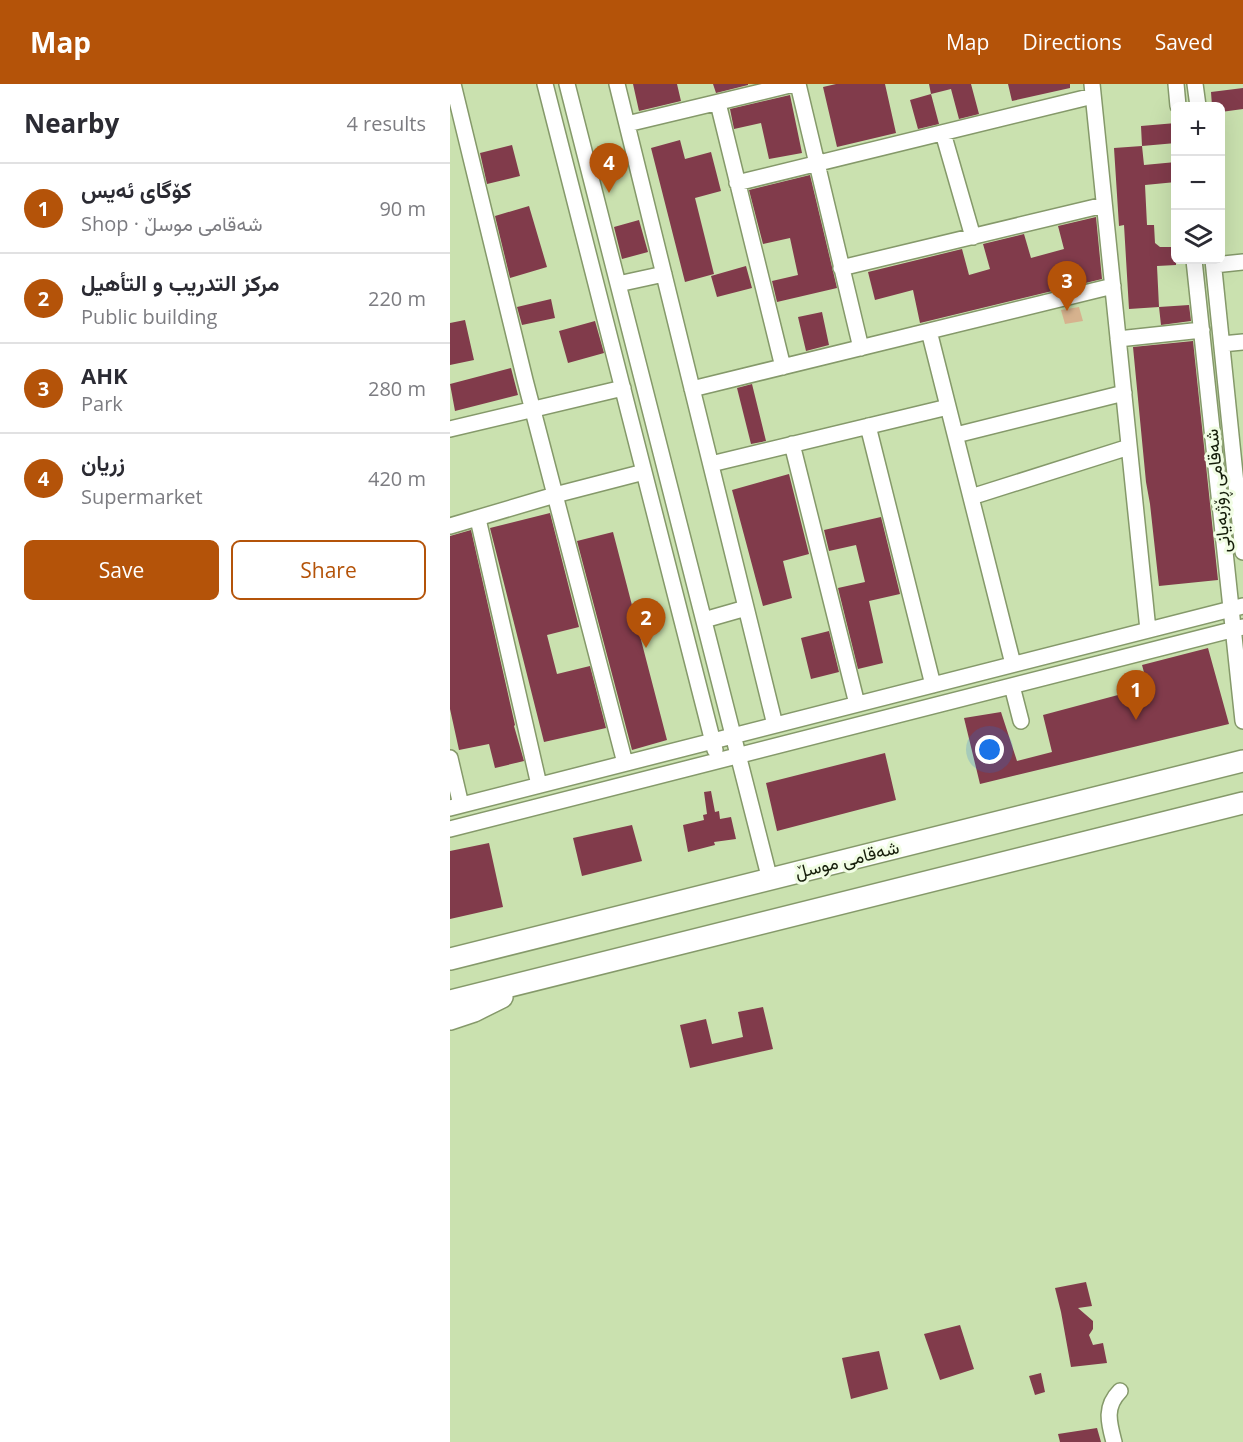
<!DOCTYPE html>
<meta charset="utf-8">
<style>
:root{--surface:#fff;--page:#f7f7f7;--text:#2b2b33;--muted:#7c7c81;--line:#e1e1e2;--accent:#b45309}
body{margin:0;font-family:"Open Sans",Vazirmatn,sans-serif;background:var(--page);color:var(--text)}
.controls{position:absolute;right:18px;top:18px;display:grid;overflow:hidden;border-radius:9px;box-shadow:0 6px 24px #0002}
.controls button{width:54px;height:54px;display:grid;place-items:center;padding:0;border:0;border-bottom:2px solid var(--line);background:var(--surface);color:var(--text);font:30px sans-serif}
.you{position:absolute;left:540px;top:666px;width:21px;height:21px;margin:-15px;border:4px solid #fff;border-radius:50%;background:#1a73e8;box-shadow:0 0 0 9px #1a73e833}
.badge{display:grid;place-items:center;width:39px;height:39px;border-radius:50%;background:var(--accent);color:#fff;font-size:20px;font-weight:700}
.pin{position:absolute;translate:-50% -50px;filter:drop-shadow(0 2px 3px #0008)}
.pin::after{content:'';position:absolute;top:32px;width:21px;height:18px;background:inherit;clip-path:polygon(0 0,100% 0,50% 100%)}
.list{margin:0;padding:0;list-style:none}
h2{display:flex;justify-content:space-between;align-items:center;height:78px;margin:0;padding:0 24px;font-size:26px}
h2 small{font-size:20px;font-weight:400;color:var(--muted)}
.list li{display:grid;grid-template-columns:39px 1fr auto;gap:18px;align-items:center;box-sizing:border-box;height:90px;padding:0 24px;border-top:2px solid var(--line)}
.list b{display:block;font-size:22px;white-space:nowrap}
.list p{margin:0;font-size:20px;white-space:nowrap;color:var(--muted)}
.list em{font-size:20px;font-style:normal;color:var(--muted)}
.actions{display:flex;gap:12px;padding:18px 24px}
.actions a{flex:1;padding:14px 0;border:2px solid var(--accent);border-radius:9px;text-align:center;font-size:21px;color:var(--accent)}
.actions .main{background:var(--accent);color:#fff}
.icon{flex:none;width:33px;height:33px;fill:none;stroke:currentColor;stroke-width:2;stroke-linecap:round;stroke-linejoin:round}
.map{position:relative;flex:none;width:793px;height:1358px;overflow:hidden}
header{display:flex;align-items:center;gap:36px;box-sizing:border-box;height:84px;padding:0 30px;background:var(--accent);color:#fff}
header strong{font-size:28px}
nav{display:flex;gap:33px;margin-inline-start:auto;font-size:21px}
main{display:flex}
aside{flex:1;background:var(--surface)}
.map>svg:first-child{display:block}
.green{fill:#d6b28e}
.building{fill:#813b4b}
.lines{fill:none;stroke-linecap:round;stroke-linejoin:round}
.minor-casing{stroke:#85996a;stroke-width:18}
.highway-casing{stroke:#85996a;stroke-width:24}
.minor{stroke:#fff;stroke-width:15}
.highway{stroke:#fff;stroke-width:21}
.labels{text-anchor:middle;stroke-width:6;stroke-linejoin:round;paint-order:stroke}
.street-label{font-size:18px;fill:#161e0b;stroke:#f1fde4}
</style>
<header>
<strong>Map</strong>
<nav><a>Map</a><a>Directions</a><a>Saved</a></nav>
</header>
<main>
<aside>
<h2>Nearby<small>4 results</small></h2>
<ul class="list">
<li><span class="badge">1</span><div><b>کۆگای ئەیس</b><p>Shop · شەقامی موسڵ</p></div><em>90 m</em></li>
<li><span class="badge">2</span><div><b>مركز التدريب و التأهيل</b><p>Public building</p></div><em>220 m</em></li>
<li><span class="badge">3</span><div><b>AHK</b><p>Park</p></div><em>280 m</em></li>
<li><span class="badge">4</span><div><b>زریان</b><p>Supermarket</p></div><em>420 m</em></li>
</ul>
<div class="actions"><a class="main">Save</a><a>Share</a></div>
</aside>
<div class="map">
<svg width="793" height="1358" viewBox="0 0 793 1358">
<rect width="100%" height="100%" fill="#cae1af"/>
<path class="green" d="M629 223 633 237 615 240 611 226Z"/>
<path class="building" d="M183 0H227L231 17 189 27Z
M263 0H298V1L266 9Z
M386 0H435L446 49 387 63 373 3Z
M479 0H521L529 30 509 35 501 5 481 10Z
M558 0H620V4L562 17Z
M793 4V25L771 28V22H762L761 8Z
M481 10 489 40 468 45 460 16Z
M340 11 352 69 319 75 311 39 284 45 280 25Z
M726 39V59L692 62 691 42Z
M230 56 235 75 261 68 271 107 245 114 264 190 235 198 201 64Z
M62 61 70 92 37 100 30 69Z
M692 62 694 81 726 78V98L695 101 697 141H704L705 159 710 163H726V181L707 182 709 223 679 225 674 141 669 142 664 64Z
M360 91 387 204 327 218 322 197 348 191 340 154 313 160 299 106Z
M79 122 97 183 60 194 45 132Z
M646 133 652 195 470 239 463 206 425 216 418 188 512 165 519 191 540 185 533 160 574 150 581 174 614 165 608 142Z
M189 136 198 168 172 175 164 143Z
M296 182 302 204 267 213 261 192Z
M101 215 105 234 72 241 67 223Z
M739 221 741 237 711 241 709 223Z
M372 228 379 261 356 267 348 233Z
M15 236 24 276 0 281V239Z
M145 237 154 269 118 279 109 247Z
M743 257 768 496 709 502 700 420 696 398 683 263Z
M61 284 68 311 5 327 0 300Z
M302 300 316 357 301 360 287 304Z
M339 390 359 470 333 477 342 514 313 522 282 406Z
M100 429 129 543 97 551 107 590 140 582 156 644 94 658 40 444Z
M431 433 450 510 419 517 433 579 408 585 388 504 415 498 406 461 379 467 374 446Z
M21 446 65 641 64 642 74 677 45 684 39 660 9 666 0 625V452Z
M163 448 217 656 182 666 127 457Z
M379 547 389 588 361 595 351 554Z
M758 564 779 640 530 700 514 634 551 628 567 677 602 668 593 631 698 603 692 581Z
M435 669 446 716 327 747 316 699Z
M261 707 265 728 269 727 270 735 281 733 286 755 264 758 265 761 238 768 233 741 254 736 253 731 257 730 254 708Z
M182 741 192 777 132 792 123 754Z
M39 759 53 823 0 835V767Z
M313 923 323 965 240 984 230 941 256 935 262 960 293 953 288 928Z
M636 1198 642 1222 628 1224 643 1237V1245L639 1251 643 1261 653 1259 657 1279 621 1283 611 1228 605 1204Z
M510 1241 524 1285 490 1296 474 1250Z
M429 1267 438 1305 401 1315 392 1274Z
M591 1289 595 1308 585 1311 579 1292Z
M647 1344 651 1358H610L608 1350Z"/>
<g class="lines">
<defs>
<path id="minor" d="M3 0 75 296 175 679
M95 0 265 666
M117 0 320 796
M167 0 325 641
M348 0 411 264
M642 0 698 546
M726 0 728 22
M745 0 748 22
M268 19 333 283
M177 40 344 0
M493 49 523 153
M287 99 643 12
M744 176 793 637
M763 176 793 468
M764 181 793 178
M391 184 654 121
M168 200 214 190
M479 247 563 580
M668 255 752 246
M772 260 793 258
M242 305 663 202
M418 342 483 601
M0 345 173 304
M506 351 674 309
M342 360 407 620
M261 380 498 323
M521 413 679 363
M28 435 89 701
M0 442 105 411 194 388
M254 536 296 524
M562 602 571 637
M0 674 11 721
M0 724 793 522
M0 745 793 543
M664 1358C659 1339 654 1323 670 1307"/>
<path id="highway" d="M0 875 793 677
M0 917 793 719
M0 935 24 927 52 913"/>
</defs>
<use href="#minor" class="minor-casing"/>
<use href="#highway" class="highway-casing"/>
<use href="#minor" class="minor"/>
<use href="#highway" class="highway"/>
</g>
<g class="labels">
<g class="street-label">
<text transform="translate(768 407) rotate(-96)" y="6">شەقامی ڕۆژبەیانی</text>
<text transform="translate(397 776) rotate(-14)" y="6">شەقامی موسڵ</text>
</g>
</g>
</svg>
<div class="controls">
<button>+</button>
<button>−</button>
<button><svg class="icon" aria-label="layers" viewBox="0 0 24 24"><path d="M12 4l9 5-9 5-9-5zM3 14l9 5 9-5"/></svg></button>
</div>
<div class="you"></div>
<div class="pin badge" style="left:686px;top:636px">1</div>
<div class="pin badge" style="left:196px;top:564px">2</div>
<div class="pin badge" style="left:617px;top:227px">3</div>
<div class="pin badge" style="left:159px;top:109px">4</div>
</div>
</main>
